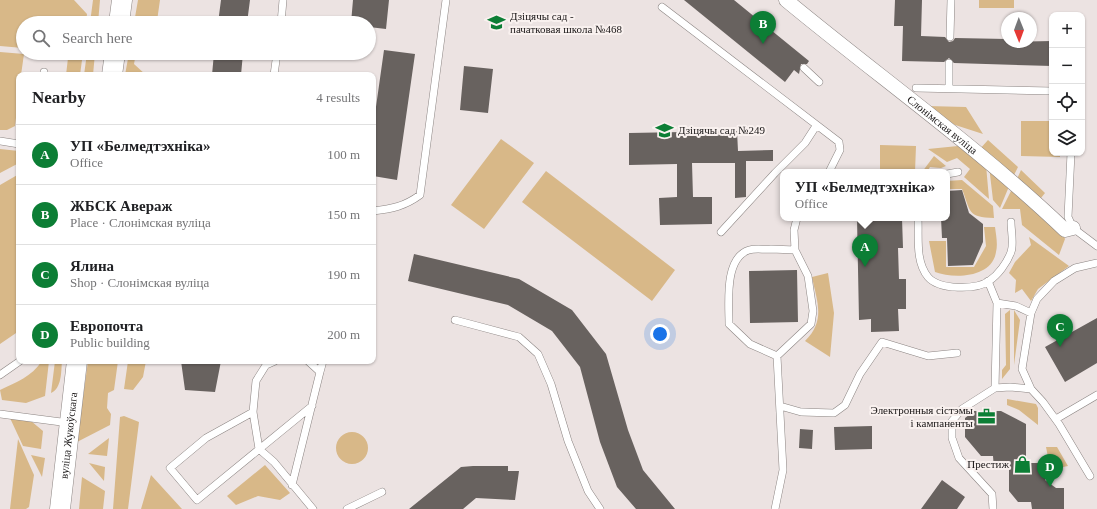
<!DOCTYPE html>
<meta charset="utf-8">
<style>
:root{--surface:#fff;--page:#f2f2f2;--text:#202124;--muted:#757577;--line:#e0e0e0;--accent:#0c7e35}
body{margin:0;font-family:Georgia,serif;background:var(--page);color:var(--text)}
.controls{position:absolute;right:12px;top:12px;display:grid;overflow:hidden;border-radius:8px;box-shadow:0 1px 3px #0004}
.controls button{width:36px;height:36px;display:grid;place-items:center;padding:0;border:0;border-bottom:1px solid var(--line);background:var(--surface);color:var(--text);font:20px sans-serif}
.compass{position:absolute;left:1001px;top:12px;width:36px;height:36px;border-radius:50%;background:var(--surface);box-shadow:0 1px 3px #0004;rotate:179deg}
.you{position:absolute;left:660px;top:334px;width:14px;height:14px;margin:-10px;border:3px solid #fff;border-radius:50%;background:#1a73e8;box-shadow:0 0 0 6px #1a73e833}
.badge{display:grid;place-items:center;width:26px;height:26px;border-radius:50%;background:var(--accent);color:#fff;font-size:13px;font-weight:700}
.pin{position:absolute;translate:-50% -33px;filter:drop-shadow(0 1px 2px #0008)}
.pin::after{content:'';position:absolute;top:21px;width:14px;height:12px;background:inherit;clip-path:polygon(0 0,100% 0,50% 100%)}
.popup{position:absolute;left:780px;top:169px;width:170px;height:52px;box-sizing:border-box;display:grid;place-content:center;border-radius:8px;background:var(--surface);filter:drop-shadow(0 1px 3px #0005);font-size:13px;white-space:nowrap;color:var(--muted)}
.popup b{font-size:15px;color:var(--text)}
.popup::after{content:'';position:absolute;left:50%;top:100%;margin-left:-8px;border:8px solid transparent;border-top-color:var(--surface)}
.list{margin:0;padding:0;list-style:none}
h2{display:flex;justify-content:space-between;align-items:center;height:52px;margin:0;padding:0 16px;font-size:17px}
h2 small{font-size:13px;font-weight:400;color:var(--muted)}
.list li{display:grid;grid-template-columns:26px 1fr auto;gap:12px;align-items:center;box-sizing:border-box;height:60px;padding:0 16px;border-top:1px solid var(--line)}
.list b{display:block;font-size:15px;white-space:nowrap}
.list p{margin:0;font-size:13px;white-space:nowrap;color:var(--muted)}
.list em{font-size:13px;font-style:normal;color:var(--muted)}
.icon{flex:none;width:22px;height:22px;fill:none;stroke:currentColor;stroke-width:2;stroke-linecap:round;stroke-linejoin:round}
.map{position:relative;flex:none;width:1097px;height:509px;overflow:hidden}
.search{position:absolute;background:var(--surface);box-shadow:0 1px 3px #0004;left:16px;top:16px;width:360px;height:44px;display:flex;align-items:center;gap:10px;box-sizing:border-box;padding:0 14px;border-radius:22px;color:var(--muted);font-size:15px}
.panel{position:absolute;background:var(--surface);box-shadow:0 1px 3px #0004;left:16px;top:72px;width:360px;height:292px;border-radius:8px}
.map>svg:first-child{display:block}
.green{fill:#d8b888}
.building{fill:#68625f}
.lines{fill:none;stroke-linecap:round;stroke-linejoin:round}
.lane-casing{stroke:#8b8482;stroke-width:8}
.street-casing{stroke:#8b8482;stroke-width:15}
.secondary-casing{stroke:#8b8482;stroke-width:21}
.lane{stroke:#fff;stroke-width:7}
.street{stroke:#fff;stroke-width:14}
.secondary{stroke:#fff;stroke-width:20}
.labels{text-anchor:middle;stroke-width:4;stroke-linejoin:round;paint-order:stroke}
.poi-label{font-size:11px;fill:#191616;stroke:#f9f1ef;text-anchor:start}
.street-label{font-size:11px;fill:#191616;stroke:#f9f1ef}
</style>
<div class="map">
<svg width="1097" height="509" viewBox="0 0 1097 509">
<rect width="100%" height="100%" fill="#ece3e2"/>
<path class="green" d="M0 0H74L87 14 86 23H23V48L0 46Z
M93 0H100L98 23H90Z
M138 0H160L157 21 134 23Z
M979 0H1014V8H979Z
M0 52 24 54 21 75H19V94L15 126 7 130H0Z
M87 53H95L93 75H84Z
M129 53H136L134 64 146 75H125Z
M68 58 82 60 80 75H66Z
M927 106 966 107 983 134 946 122Z
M1021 121H1052V153H1060V157L1021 156Z
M501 139 534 163 484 229 451 205Z
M988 140 1018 167 1013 177 979 150Z
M880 145 916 146 915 172H880Z
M958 146 986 165 989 199 964 177 970 169 957 158 947 162 928 149Z
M0 149 19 151V163L0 173Z
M934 156 946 166 941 168 930 167 927 172H922Z
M989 166 1010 184 1000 208 993 200Z
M1021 170 1045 193 1041 198 1017 179Z
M546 171 675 270 652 301 522 202Z
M19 174V331L0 344V185Z
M962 180 993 206 994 218C967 217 971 212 962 189H947V181Z
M1013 187 1061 230 1065 239 1059 255 1022 225 1020 209H1002Z
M984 227H995C996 235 998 244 996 252 992 278 954 279 935 272L929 241H946V267H974L986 246Z
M1029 237 1069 266 1038 289 1031 301 1022 289 1015 293 1016 280 1009 273 1015 262 1031 245Z
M828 273 834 313 830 357 805 341C826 320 817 302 812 277Z
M1010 310V369L1002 379V370L1006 365 1005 314Z
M1014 310 1020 320 1014 365Z
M42 361H49L45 396 26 403 2 400 0 390C17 382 31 377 42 361Z
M55 361H62C61 372 62 388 51 393Z
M88 361H118L114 390 108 393 107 408 111 414 110 425 77 442Z
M128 361H146L143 377 133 390 124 389Z
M1007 399 1036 404 1038 408V425L1019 410 1007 405Z
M124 416 139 422 128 509H113L120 417Z
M10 418 31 421 43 431 41 449 23 446Z
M336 448a16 16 0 1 1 32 0a16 16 0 1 1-32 0Z
M109 438 107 456 88 454Z
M18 439 34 475 29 507 26 509H10Z
M1046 447H1057L1068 466 1063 467 1048 457Z
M31 455 45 458 42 477Z
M89 463 105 467 104 481Z
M265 465 290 493 280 500 258 496 236 505 227 496Z
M151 475 182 509H141Z
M82 477 105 491 103 509H79Z"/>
<path class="building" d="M221 0H250L247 23H218Z
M353 0H389L386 29 369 27V23H351Z
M684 0H734L809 61 807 64H801L799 74 794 70 785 82Z
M895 0H922L921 36 945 37 949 42 953 41 955 38 1007 39V42L1052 41V66L954 63 949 58 944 62 902 61 903 26H894Z
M384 50 415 54 397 180 373 176V128Z
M214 53H243L241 75H212Z
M464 66 493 69 488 113 460 110Z
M737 131 738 151 773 150V161H746V197L735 198V163H692L693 197H712V224L660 225 659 198 677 197V164L629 165V133Z
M962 190 969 213 983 224V242L973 265 948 266 947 238H942L941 218H947V191Z
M857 218H902L903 248H898L899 279H906V309H898L899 331 871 332V319L859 320Z
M414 254 519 279 572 310 606 354 628 430 643 470 675 509H636L617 487 600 442 580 367 552 331 508 305 408 281Z
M797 270 798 322 750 323 749 271Z
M1097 318V363L1065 382 1045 347Z
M181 361H221L215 392 185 390Z
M974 411H1001L1026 424V463H1045V480L1056 488H1064V509H1032L1031 502H1018L1009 491V469H994L993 456H981L965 437V418Z
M872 426V449L835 450 834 427Z
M800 429 813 430 812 449 799 448Z
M473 466H508V471H519L515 500 476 498 463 509H409L461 467Z
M942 480 965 497 957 509H921Z"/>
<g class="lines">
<defs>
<path id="lane" d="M662 7 839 142 840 150 829 172
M281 23 283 0
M950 37 951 0
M804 68 819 82
M44 75V72
M274 75 277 53
M916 88 1052 91
M949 88V63
M0 141 19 144
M1071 153 1068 217 1073 228 1097 246
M947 174 958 172
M373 211C392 209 405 206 420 195L446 0
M918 218C919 237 915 261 928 277 939 290 976 290 989 281 998 275 1007 263 1011 252 1014 244 1011 231 1011 222
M721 232 775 173 805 143 816 126
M771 249 795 250 808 276 813 311 811 324 777 356 750 344 729 324C729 303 724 258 749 250 756 248 765 250 771 249Z
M795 250 794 230 797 218
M988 281 997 303 1016 306 1031 313
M455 320 519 337 538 354 551 384 568 441 588 491 600 509
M275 361 266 365 256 381 253 412 259 449 274 462 313 509
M320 372 323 361
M0 375 20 361
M995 388 997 303
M1031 389 1022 369 1031 313 1037 299 1054 281 1075 268 1097 263
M780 406 801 412 834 413 845 405 860 374 882 342 928 356 957 353
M253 412 206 438 170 468 197 500 312 406
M0 414 69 423
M1056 419 1097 395
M292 485 320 372 308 361
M347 509 382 492
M775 509 783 470 777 356
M993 509 992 494 959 458 952 438V421L962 409 995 388 1010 387 1031 389 1043 402 1059 424 1090 476"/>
<g id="street">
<path id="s1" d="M786 0C879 77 978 147 1065 230L1073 228"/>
</g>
<g id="secondary">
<path d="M119 23 122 0"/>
<path d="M112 75 115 53"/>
<path id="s2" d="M60 509 77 361"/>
</g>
</defs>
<use href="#lane" class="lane-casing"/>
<use href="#street" class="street-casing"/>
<use href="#secondary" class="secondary-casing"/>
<use href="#lane" class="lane"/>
<use href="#street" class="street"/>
<use href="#secondary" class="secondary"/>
</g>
<defs>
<symbol id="school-bare" viewBox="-9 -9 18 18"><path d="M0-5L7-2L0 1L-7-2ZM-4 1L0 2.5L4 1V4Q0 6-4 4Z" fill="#0c7e35" stroke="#f9f1ef" stroke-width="2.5" paint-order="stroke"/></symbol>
<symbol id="office-bare" viewBox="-9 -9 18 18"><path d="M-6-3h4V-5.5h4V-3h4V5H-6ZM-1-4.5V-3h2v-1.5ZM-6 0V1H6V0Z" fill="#0c7e35" stroke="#f9f1ef" stroke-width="2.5" paint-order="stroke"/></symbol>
<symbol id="shop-bare" viewBox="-9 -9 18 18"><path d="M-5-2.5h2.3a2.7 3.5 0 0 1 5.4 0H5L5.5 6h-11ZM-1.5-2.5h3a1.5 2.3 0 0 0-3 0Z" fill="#0c7e35" stroke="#f9f1ef" stroke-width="2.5" paint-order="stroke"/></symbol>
</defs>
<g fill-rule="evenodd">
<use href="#school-bare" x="484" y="10" width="25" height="25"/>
<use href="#school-bare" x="652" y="118" width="25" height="25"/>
<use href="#office-bare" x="974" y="404" width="25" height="25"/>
<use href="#shop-bare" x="1010" y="452" width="25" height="25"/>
</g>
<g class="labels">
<g class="poi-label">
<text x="510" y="20">Дзіцячы сад -<tspan x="510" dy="13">пачатковая школа №468</tspan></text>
<text x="678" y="134">Дзіцячы сад №249</text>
<text x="973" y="414" text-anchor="end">Электронныя сістэмы<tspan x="973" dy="13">і кампаненты</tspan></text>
<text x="1009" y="468" text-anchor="end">Престиж</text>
</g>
<g class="street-label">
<text dy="4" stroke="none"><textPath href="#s1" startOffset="200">Слонімская вуліца</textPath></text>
<text dy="4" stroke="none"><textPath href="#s2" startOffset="74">вуліца Жукоўскага</textPath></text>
</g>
</g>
</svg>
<div class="controls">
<button>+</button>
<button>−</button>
<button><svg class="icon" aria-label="locate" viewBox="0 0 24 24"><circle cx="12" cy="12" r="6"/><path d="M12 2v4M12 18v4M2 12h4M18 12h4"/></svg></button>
<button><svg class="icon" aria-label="layers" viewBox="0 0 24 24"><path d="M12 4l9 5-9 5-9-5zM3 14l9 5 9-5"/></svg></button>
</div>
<svg class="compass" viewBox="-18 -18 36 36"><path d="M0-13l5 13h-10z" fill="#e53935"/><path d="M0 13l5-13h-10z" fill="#757577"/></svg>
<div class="you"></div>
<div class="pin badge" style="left:865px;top:267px">A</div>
<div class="popup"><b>УП «Белмедтэхніка»</b>Office</div>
<div class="pin badge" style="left:763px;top:44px">B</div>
<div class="pin badge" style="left:1060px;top:347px">C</div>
<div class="pin badge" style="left:1050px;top:487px">D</div>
<div class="search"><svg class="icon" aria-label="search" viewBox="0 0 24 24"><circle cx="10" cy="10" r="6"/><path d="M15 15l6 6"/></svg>Search here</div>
<section class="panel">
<h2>Nearby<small>4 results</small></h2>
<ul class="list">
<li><span class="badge">A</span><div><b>УП «Белмедтэхніка»</b><p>Office</p></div><em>100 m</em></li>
<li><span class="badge">B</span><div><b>ЖБСК Авераж</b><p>Place · Слонімская вуліца</p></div><em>150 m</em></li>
<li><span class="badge">C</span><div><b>Ялина</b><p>Shop · Слонімская вуліца</p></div><em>190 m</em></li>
<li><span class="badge">D</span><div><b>Европочта</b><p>Public building</p></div><em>200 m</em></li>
</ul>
</section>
</div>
